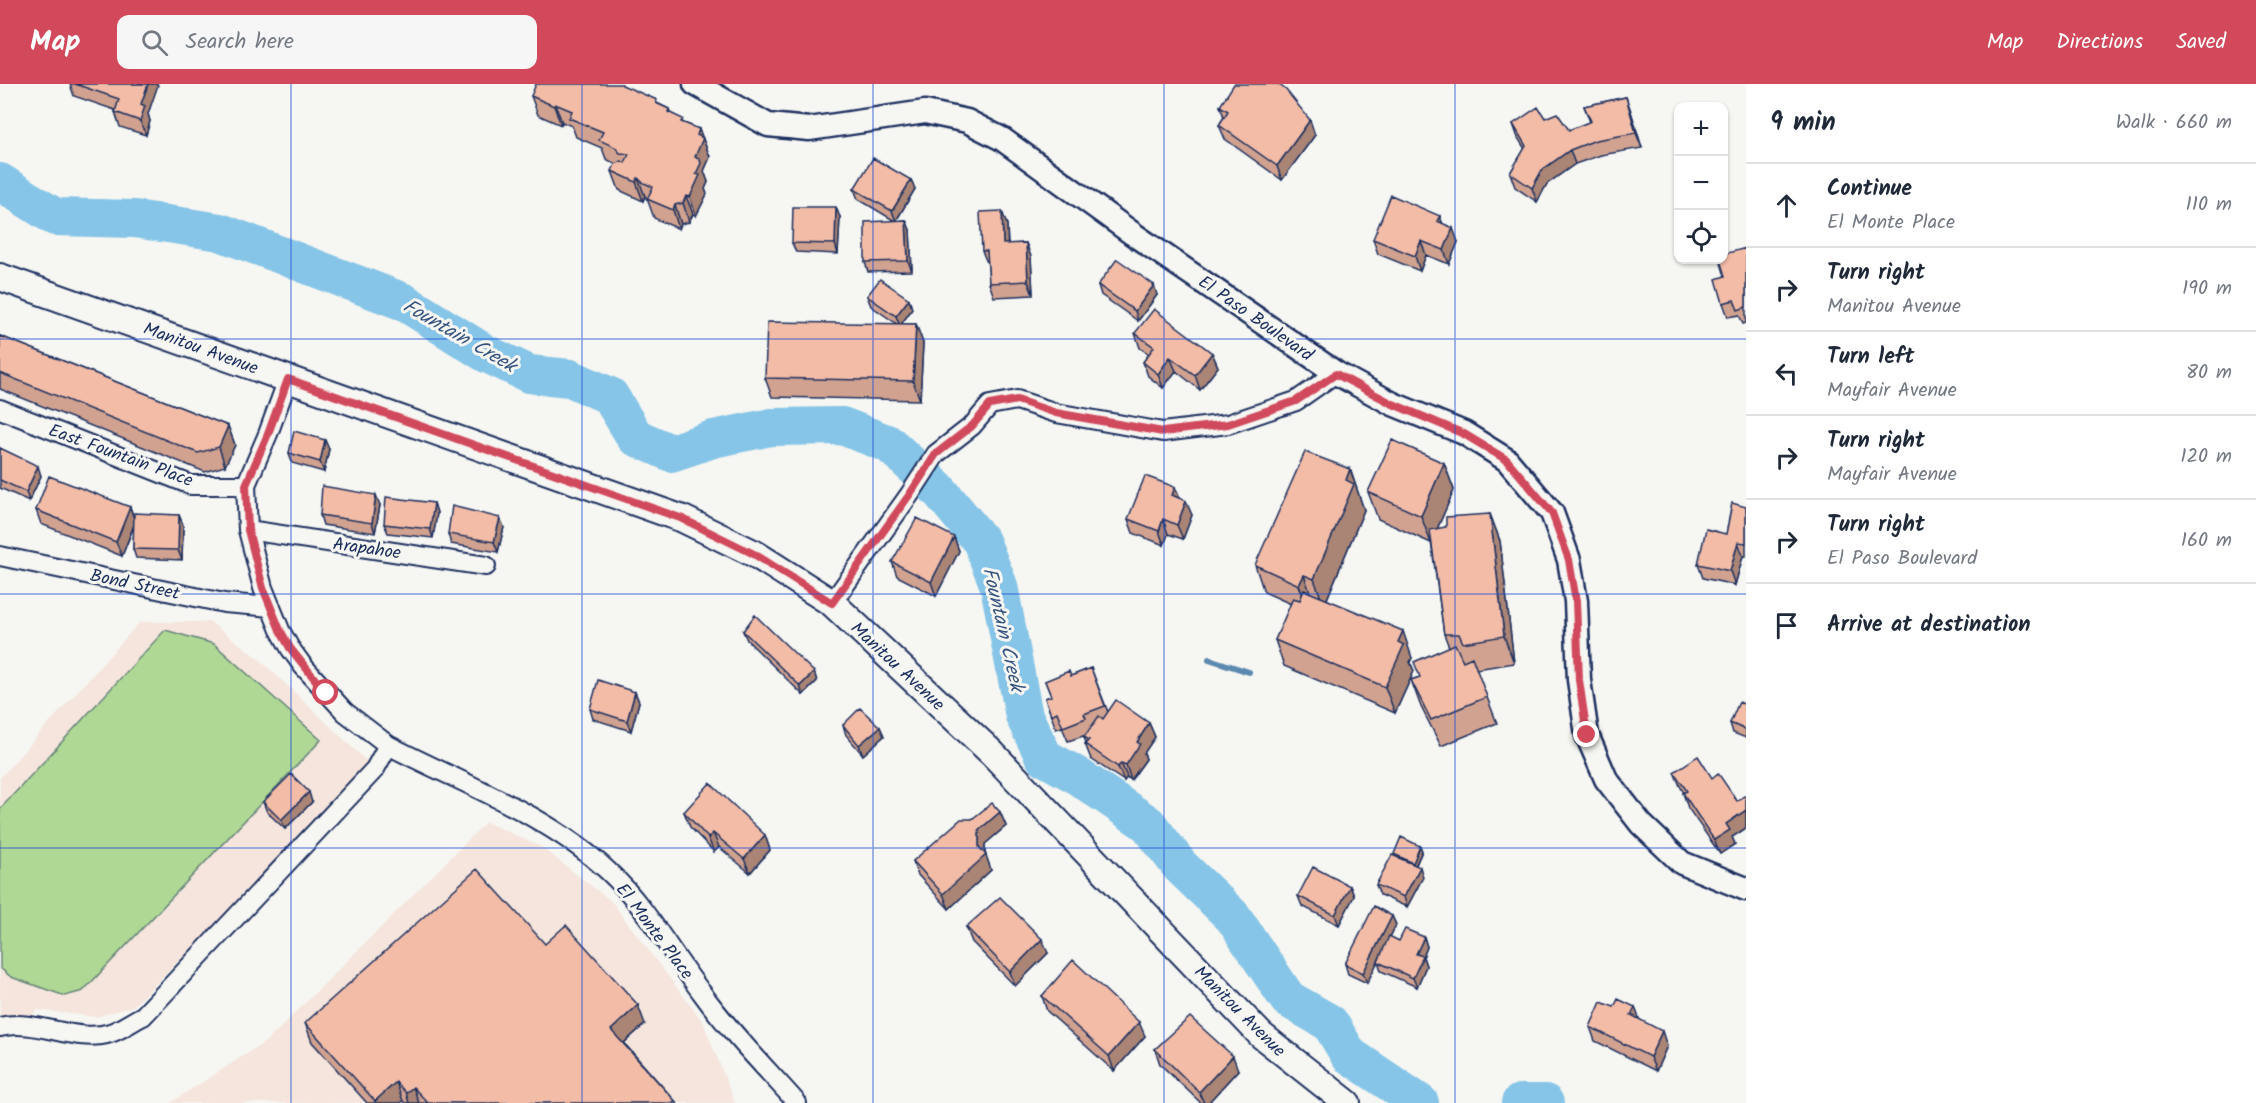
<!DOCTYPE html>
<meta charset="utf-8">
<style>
:root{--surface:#fff;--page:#f6f6f7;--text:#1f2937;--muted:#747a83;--line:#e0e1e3;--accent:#d1495b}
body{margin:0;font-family:Kalam,sans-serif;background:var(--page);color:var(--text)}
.controls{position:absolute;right:18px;top:18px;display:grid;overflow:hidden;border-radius:12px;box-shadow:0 2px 4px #0004}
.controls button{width:54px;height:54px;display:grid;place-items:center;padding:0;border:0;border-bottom:2px solid var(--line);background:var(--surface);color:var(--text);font:30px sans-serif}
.stop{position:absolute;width:18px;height:18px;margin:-14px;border:4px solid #d1495b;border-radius:50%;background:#fff}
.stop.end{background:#d1495b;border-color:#fff;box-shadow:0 2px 6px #0008}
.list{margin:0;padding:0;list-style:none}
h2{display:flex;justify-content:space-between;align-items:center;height:78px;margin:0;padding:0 24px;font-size:26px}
h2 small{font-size:20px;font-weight:400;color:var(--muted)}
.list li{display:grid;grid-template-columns:39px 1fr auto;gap:18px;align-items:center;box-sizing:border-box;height:84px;padding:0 24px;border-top:2px solid var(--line)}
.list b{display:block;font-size:22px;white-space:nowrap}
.list p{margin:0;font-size:20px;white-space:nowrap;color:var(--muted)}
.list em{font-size:20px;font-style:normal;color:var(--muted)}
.icon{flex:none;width:33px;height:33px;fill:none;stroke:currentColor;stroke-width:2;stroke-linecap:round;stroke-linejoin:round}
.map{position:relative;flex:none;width:1746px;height:1019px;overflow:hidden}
header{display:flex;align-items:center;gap:36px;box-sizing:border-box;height:84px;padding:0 30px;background:var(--accent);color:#fff}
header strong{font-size:28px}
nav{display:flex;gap:33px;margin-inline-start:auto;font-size:21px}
.search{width:420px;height:54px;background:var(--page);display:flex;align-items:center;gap:15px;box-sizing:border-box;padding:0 21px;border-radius:12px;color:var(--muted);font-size:22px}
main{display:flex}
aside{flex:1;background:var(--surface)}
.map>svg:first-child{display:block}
.built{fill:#f5e5dc}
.green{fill:#b0d895;stroke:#66847a;stroke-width:1.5}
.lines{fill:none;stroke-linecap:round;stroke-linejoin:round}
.stream{stroke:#5b89b0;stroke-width:6}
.river{stroke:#86c5e7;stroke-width:38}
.minor-casing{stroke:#1b2f5e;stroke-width:22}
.tertiary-casing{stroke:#1b2f5e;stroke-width:27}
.secondary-casing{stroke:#1b2f5e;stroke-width:30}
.minor{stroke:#f6f6f2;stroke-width:18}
.tertiary{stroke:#f6f6f2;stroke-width:22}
.secondary{stroke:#f6f6f2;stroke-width:26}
.wall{fill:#d1a290;stroke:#1b2f5e;stroke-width:1.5}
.shaded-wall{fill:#aa8475;stroke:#1b2f5e;stroke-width:1.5}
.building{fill:#f3bca7;stroke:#1b2f5e;stroke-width:1.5}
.route{stroke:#d1495b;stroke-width:8}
.grid{fill:none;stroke:#1d4ed8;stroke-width:1.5;stroke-opacity:0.55}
.labels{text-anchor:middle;stroke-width:6;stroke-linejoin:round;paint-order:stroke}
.street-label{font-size:18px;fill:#1b2f5e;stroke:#f6f6f2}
.water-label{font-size:20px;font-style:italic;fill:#365480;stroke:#f6f6f2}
</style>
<header>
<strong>Map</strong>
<div class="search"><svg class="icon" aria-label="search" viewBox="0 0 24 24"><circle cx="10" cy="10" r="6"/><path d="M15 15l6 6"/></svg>Search here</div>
<nav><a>Map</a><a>Directions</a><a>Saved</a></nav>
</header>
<main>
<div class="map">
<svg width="1746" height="1019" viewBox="0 0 1746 1019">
<rect width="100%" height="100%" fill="#f6f6f2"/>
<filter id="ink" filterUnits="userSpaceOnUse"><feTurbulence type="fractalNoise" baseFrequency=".0167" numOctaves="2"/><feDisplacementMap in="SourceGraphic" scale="12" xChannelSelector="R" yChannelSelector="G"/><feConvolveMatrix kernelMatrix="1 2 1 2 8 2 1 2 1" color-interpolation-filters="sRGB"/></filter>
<g filter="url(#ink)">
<path class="built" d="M140 538H210L257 573 375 685 133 922 96 933 38 926 0 956V694Z
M486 738 541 763 611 817 703 938 735 1019H170L268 956Z"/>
<path class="green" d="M165 546 214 560 321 656 83 907 65 912 11 893 0 884V725Z"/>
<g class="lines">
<path class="stream" d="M1209 575 1249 588"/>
<path class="river" d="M0 98 55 133 135 135 220 148 404 218 485 269 529 290 570 294 610 312 635 353 671 369 713 355 771 343 842 342 889 360 938 405 981 457 999 502 1024 632 1044 673 1076 691 1148 740 1180 782 1233 833 1288 915 1330 939 1349 971 1420 1019
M1520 1019H1545"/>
<defs>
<path id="minor" d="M0 325 191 401H246
M248 446 486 482
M0 472 224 519 271 523
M832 519 910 410 936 370 972 342 990 321 1017 316 1056 329 1163 348 1228 340 1296 317 1336 289
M388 661C461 699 547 730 608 787 645 821 671 869 702 909 730 948 765 983 797 1019
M0 943C37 934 76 960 110 949 121 946 132 937 143 932L375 685 388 661 345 628 303 582 290 564 280 546 263 504 248 446 246 401 268 350 288 295"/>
<path id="tertiary" d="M695 0 768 41 809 45 925 28 967 37 1002 55 1133 150 1336 289 1393 320 1464 349 1507 376 1552 429 1569 476 1576 517 1579 596 1587 651 1606 695 1641 740 1682 779 1746 805"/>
<path id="secondary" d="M0 193 683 435 755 470 832 519 993 670 1261 951 1347 1019"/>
</defs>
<use href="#minor" class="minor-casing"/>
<use href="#tertiary" class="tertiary-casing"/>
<use href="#secondary" class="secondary-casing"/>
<use href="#minor" class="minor"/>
<use href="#tertiary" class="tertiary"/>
<use href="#secondary" class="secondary"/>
</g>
<path class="wall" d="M70 0H157L148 30 150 37 146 51 120 43 115 28V26L74 12Z
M625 3 669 25 671 30 684 39 699 45 710 73 704 87 708 98 705 105 707 110 696 132 693 130 689 138 681 140 679 145 654 134 648 117 645 112 643 117 619 106 612 87 616 80 606 75 602 64 576 53 572 42 562 38 561 41 538 31 531 12Z
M1626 13 1642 64 1601 71 1575 80 1547 100 1537 118 1515 103 1510 89 1525 65 1518 54 1513 40 1569 46 1590 38 1584 22Z
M1220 22 1315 51 1282 96 1225 55 1219 41 1224 33Z
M911 96 915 105 896 137 906 136 910 146 912 187 868 188 865 178 895 137 858 115 854 105Z
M840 133 838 170 796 168 792 159Z
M1443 140 1458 158 1449 180 1426 171 1420 187 1378 170 1373 155Z
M1007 141 1008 160 1026 159 1031 173 1033 211 994 213 989 199 988 181 982 167Z
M1746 164V239L1743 240 1739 231 1728 233 1723 219 1725 192Z
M1098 201 1157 211 1138 237 1101 211Z
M867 212 909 215 912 225 901 240H916L923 259 920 316 772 313 765 294 897 240 871 222Z
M1135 249 1212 269 1218 283 1200 306 1176 287 1163 304 1148 292 1143 278 1149 270 1140 264Z
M0 252 228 342 235 361 225 382 205 388 0 305Z
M0 364 41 392 29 417 0 404Z
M329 365 324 388 292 379 289 369Z
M1444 379 1454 406 1437 445 1446 443 1490 430 1500 457 1514 579 1476 585 1497 639 1441 662 1421 623 1411 596 1420 593 1449 563 1444 550 1431 457V459L1378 435 1368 408Z
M1350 385 1364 426 1327 515 1412 574 1410 578 1414 587 1395 629 1284 582 1275 556 1291 520 1264 508 1255 481Z
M1175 403 1179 414 1192 431 1183 455 1168 450 1164 461 1133 449 1128 435Z
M434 419 437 429 433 454 388 449 384 440Z
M380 421 375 449 323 441 320 431Z
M130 423 134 434 179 431 183 441 182 476 136 474 133 465 134 442 122 472 41 440 36 426Z
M1746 423V472H1743L1735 501 1703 494 1698 480 1726 450Z
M504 443 498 468 451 460 448 450Z
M954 453 959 467 936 512 897 492 892 478Z
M743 547 814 588 817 597 803 611 747 556Z
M1091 584 1108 628 1149 639 1155 653 1144 669 1146 675 1131 696 1127 693 1124 697 1091 675 1085 660 1086 659 1084 653 1086 651 1068 657 1062 643 1056 645 1045 614 1051 612 1045 597 1071 592Z
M635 608 639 618 631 647 593 635 590 625Z
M1746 621V654L1733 649 1730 639Z
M843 641 880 643 884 652 863 671 846 651Z
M1674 688 1712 694 1737 717 1746 714V744L1732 753 1735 760 1720 770 1688 724 1683 709H1684L1680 702Z
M263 718H312L285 745 267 728Z
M684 728 765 751 770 766 750 789 719 763 714 768 690 743Z
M1000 728 1006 742 985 760V770L991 786 949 825 918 791 913 777 972 735Z
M1420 762 1422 767 1416 781 1423 793 1407 823 1380 811 1376 801 1394 771Z
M1350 802 1354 812 1339 841 1302 822 1298 812Z
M1392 832 1396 841 1390 853 1399 857 1424 853 1427 863 1423 873 1426 882 1417 903 1381 887 1378 877 1367 899 1348 890 1345 880Z
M966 843 1048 869 1015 902 972 858Z
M545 860 645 940 624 959 677 1019H405L403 1017 400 1019H367L312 958 305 939Z
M1042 912 1145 952 1114 987 1047 927Z
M1614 923H1635L1639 936 1667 962 1656 987 1595 957 1590 943Z
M1155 965 1238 986 1208 1019H1201L1160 980Z"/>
<path class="shaded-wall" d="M148 0H157L158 1 148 30 150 37 146 51 140 37 141 20Z
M1626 13 1631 27 1642 64 1636 49Z
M555 20 562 38 561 41 554 22Z
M1310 36 1315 51 1282 96 1277 82Z
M699 45 710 73 704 87 708 98 705 105 707 110 696 132 690 113 696 90 695 73 697 51Z
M1570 66 1575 80 1547 100 1537 118 1532 104 1542 86Z
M638 94 645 112 643 117 636 98Z
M911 96 915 105 896 137 892 127Z
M686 112 693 130 689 138 683 119Z
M675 121 681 140 679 145 673 126Z
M836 123 840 133 838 170 835 160Z
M1002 127 1007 141 1008 174 1003 160Z
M1440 132 1445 146 1437 137Z
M906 136 910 146 912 187 908 177Z
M1453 144 1458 158 1449 180 1444 166Z
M1421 157 1426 171 1420 187 1415 172Z
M1026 159 1031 173 1033 211 1028 197Z
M1154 201 1157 211 1138 237 1135 227Z
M909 215 912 225 900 242 896 232Z
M916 240 923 259 920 316 913 297Z
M1212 269 1218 283 1200 306 1195 291Z
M1170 273 1176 287 1163 304 1158 290Z
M228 342 235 361 225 382 219 363Z
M325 356 329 365 324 388 320 378Z
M1444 379 1454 406 1431 459 1421 432Z
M38 382 41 392 29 417 26 408Z
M1350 385 1364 426 1324 522 1314 495 1346 396Z
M1175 403 1181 417 1172 411Z
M376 411 380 421 375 449 372 439Z
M1186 417 1192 431 1183 455 1177 441Z
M434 419 437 429 433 454 430 445Z
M130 423 135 438 122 472 116 458Z
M1490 430 1500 457 1514 579 1504 552Z
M179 431 183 441 182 476 178 466Z
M500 434 504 443 498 468 494 458Z
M1163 435 1168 450 1164 461 1159 447Z
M954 453 959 467 936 512 931 498Z
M1738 458 1743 472 1735 501 1730 487Z
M1304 491 1313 517 1309 528 1299 501Z
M1403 547 1412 574 1410 578 1414 587 1395 629 1385 603 1398 558Z
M814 588 817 597 803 611 800 602Z
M635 608 639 618 631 647 627 637Z
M1149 639 1155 653 1144 669 1146 675 1131 696 1126 681 1137 658Z
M880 643 884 652 863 671 859 661Z
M1121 679 1127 693 1124 697 1118 683Z
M309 708 312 718 285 745 281 736Z
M1746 726V744L1732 753 1735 760 1720 770 1714 756 1726 740Z
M1000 728 1006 742 985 760V772L986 771 991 786 949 825 943 810 979 763V746Z
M713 749 719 763 714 768 708 754Z
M765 751 770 766 750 789 744 775Z
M1420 762 1422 767 1414 784 1413 779Z
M1420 783 1423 793 1407 823 1404 813Z
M1350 802 1354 812 1339 841 1335 831Z
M1392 832 1396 841 1367 899 1363 889Z
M1424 853 1427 863 1423 873 1426 882 1417 903 1413 894 1416 870Z
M1042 855 1048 869 1015 902 1010 888Z
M638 921 645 940 618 964 611 946Z
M1635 923 1640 937 1631 931Z
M1139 938 1145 952 1114 987 1109 972Z
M1662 947 1667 962 1656 987 1650 973Z
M1233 972 1238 986 1208 1019H1204L1199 1008Z
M396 998 403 1017 400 1019H376L375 1017Z
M413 1003 419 1019H409L406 1009Z"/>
<path class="building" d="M75 0H148L141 20 145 22 140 37 115 28 119 15Z
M536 0H622V1L657 16 656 19 669 25 668 28 683 35 681 38 699 45 697 51 703 54 695 73 699 74 701 79 696 90 700 91 690 113 686 112 683 119 675 121 673 126 647 115 653 103 642 98 638 94 636 98 612 87 615 80 622 77 625 79 629 70 620 69 615 63 599 56 603 48 569 34 572 27 555 20 554 22 531 12Z
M1234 0H1278L1286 6 1310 36 1277 82 1219 41 1228 27 1220 22Z
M1626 13 1636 49 1596 56 1570 66 1542 86 1532 104 1510 89 1526 62 1513 40 1538 23 1545 34 1557 29 1569 46 1591 37 1584 22Z
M873 74 911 96 892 127 854 105Z
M1391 111 1440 132 1437 137 1453 144 1444 166 1421 157 1415 172 1373 155Z
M793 123H836L835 160 792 159Z
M1002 127 1003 160 1026 159 1028 197 989 199 987 167H982L980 128Z
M906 136 908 177 865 178V138Z
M1746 164V223L1738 226 1734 216 1723 219 1716 195 1725 192 1720 176H1724V170Z
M1117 175 1154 201 1135 227 1098 201Z
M880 195 909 215 896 232 867 212Z
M1154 225 1212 269 1195 291 1170 273 1158 290 1143 278 1154 263 1135 249Z
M767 238 916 240 913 297 765 294Z
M0 252 228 342 219 363 198 369 0 289Z
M294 347 325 356 320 378 289 369Z
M1392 356 1444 379 1421 432 1368 408Z
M0 364 38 382 26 408 0 396Z
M1305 368 1350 385 1346 396 1354 400 1314 495 1304 491 1299 501 1255 481Z
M49 392 130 423 116 458 36 426Z
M1145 392 1175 403 1172 411 1186 417 1177 441 1163 435 1159 447 1128 435Z
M322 402 376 411 372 439 320 431Z
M386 413 434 419 430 445 384 440Z
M1732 419 1746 423V459L1738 458 1730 487 1698 480 1706 445 1726 450Z
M452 422 500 434 494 458 448 450Z
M134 429 179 431 178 466 133 465Z
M1490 430 1504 552 1463 559 1459 550H1444L1430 446 1446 443V433Z
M917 434 954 453 931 498 892 478Z
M1304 506 1403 547 1398 558 1404 561 1385 603 1275 556 1293 514 1300 516Z
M755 531 814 588 800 602 743 547Z
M1455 560 1463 577 1472 573 1487 613 1431 636 1411 596 1420 593 1414 578Z
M1091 584 1105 622 1084 630 1086 634 1063 643 1057 628 1051 631 1045 614 1051 612 1045 597 1069 587 1071 592Z
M598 596 635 608 627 637 590 625Z
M1116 616 1149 639 1137 658 1140 660 1126 681 1121 679 1118 683 1085 660 1089 656 1084 653 1099 632 1103 635Z
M1739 618 1746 621V646L1730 639Z
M860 624 880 643 859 661 843 641Z
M1698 672 1712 694 1718 689 1737 717 1744 712 1746 714V726L1726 740 1730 746 1714 756 1683 709 1687 707 1674 688Z
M291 690 309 708 281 736 263 718Z
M710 699 765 751 744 775 713 749 708 754 684 728Z
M992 719 1000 728 979 746V763L986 771 943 810 913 777 961 735H972Z
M1401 753 1420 762 1413 779 1394 770Z
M1392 771 1420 783 1404 813 1376 801Z
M1313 783 1350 802 1335 831 1298 812Z
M477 785 545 860 566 841 638 921 611 946 677 1019H428L413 1003 406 1009 396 998 375 1017 305 939Z
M1000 813 1042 855 1010 888 966 843Z
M1374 822 1392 832 1363 889 1345 880Z
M1405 845 1424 853 1416 870 1423 872 1413 894 1378 878 1389 852 1399 857Z
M1073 876 1139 938 1109 972 1042 912Z
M1618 915 1635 923 1631 931 1662 947 1650 973 1590 943 1601 918 1614 923Z
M1190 933 1233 972 1199 1008 1155 965Z"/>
</g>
<g class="lines" filter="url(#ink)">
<path class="route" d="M326 609 290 564 280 546 263 504 248 446 246 401 268 350 288 295 683 435 754 470 832 519 910 410 936 370 972 342 990 321 1017 316 1056 329 1163 348 1228 340 1296 317 1336 290 1393 320 1464 350 1507 376 1552 429 1569 476 1576 517 1579 596 1587 651"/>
</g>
<path class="grid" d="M291 0V1019M582 0V1019M873 0V1019M1164 0V1019M1455 0V1019M0 255H1746M0 510H1746M0 764H1746"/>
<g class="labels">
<g class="street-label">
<text transform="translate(1256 234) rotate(35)" y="6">El Paso Boulevard</text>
<text transform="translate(201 264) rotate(20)" y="6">Manitou Avenue</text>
<text transform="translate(121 371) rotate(20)" y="6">East Fountain Place</text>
<text transform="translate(367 464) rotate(8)" y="6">Arapahoe</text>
<text transform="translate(135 500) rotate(12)" y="6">Bond Street</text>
<text transform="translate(898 582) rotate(43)" y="6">Manitou Avenue</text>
<text transform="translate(655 847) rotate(53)" y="6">El Monte Place</text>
<text transform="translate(1240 927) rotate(45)" y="6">Manitou Avenue</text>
</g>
<g class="water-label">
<text transform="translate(460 251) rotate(30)" y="7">Fountain Creek</text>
<text transform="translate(1004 545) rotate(77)" y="7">Fountain Creek</text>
</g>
</g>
</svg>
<div class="controls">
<button>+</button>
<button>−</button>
<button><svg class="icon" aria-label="locate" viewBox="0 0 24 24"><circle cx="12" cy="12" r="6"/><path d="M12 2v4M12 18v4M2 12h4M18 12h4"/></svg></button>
</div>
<div class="stop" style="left:326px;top:609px"></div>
<div class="stop end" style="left:1587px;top:651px"></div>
</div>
<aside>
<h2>9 min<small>Walk · 660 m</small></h2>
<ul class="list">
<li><svg class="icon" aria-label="ahead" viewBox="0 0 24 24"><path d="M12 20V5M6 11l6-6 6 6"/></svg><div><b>Continue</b><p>El Monte Place</p></div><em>110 m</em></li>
<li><svg class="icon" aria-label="right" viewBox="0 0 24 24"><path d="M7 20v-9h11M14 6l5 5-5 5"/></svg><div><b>Turn right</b><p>Manitou Avenue</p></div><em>190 m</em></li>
<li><svg class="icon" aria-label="left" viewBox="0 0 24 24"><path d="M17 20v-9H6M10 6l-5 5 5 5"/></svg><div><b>Turn left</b><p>Mayfair Avenue</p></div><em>80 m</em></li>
<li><svg class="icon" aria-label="right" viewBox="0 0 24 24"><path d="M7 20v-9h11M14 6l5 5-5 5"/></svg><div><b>Turn right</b><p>Mayfair Avenue</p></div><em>120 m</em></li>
<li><svg class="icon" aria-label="right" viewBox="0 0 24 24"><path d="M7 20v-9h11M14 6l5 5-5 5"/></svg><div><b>Turn right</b><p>El Paso Boulevard</p></div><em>160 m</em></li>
<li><svg class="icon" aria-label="arrive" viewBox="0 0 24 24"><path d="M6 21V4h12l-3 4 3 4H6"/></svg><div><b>Arrive at destination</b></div></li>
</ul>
</aside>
</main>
